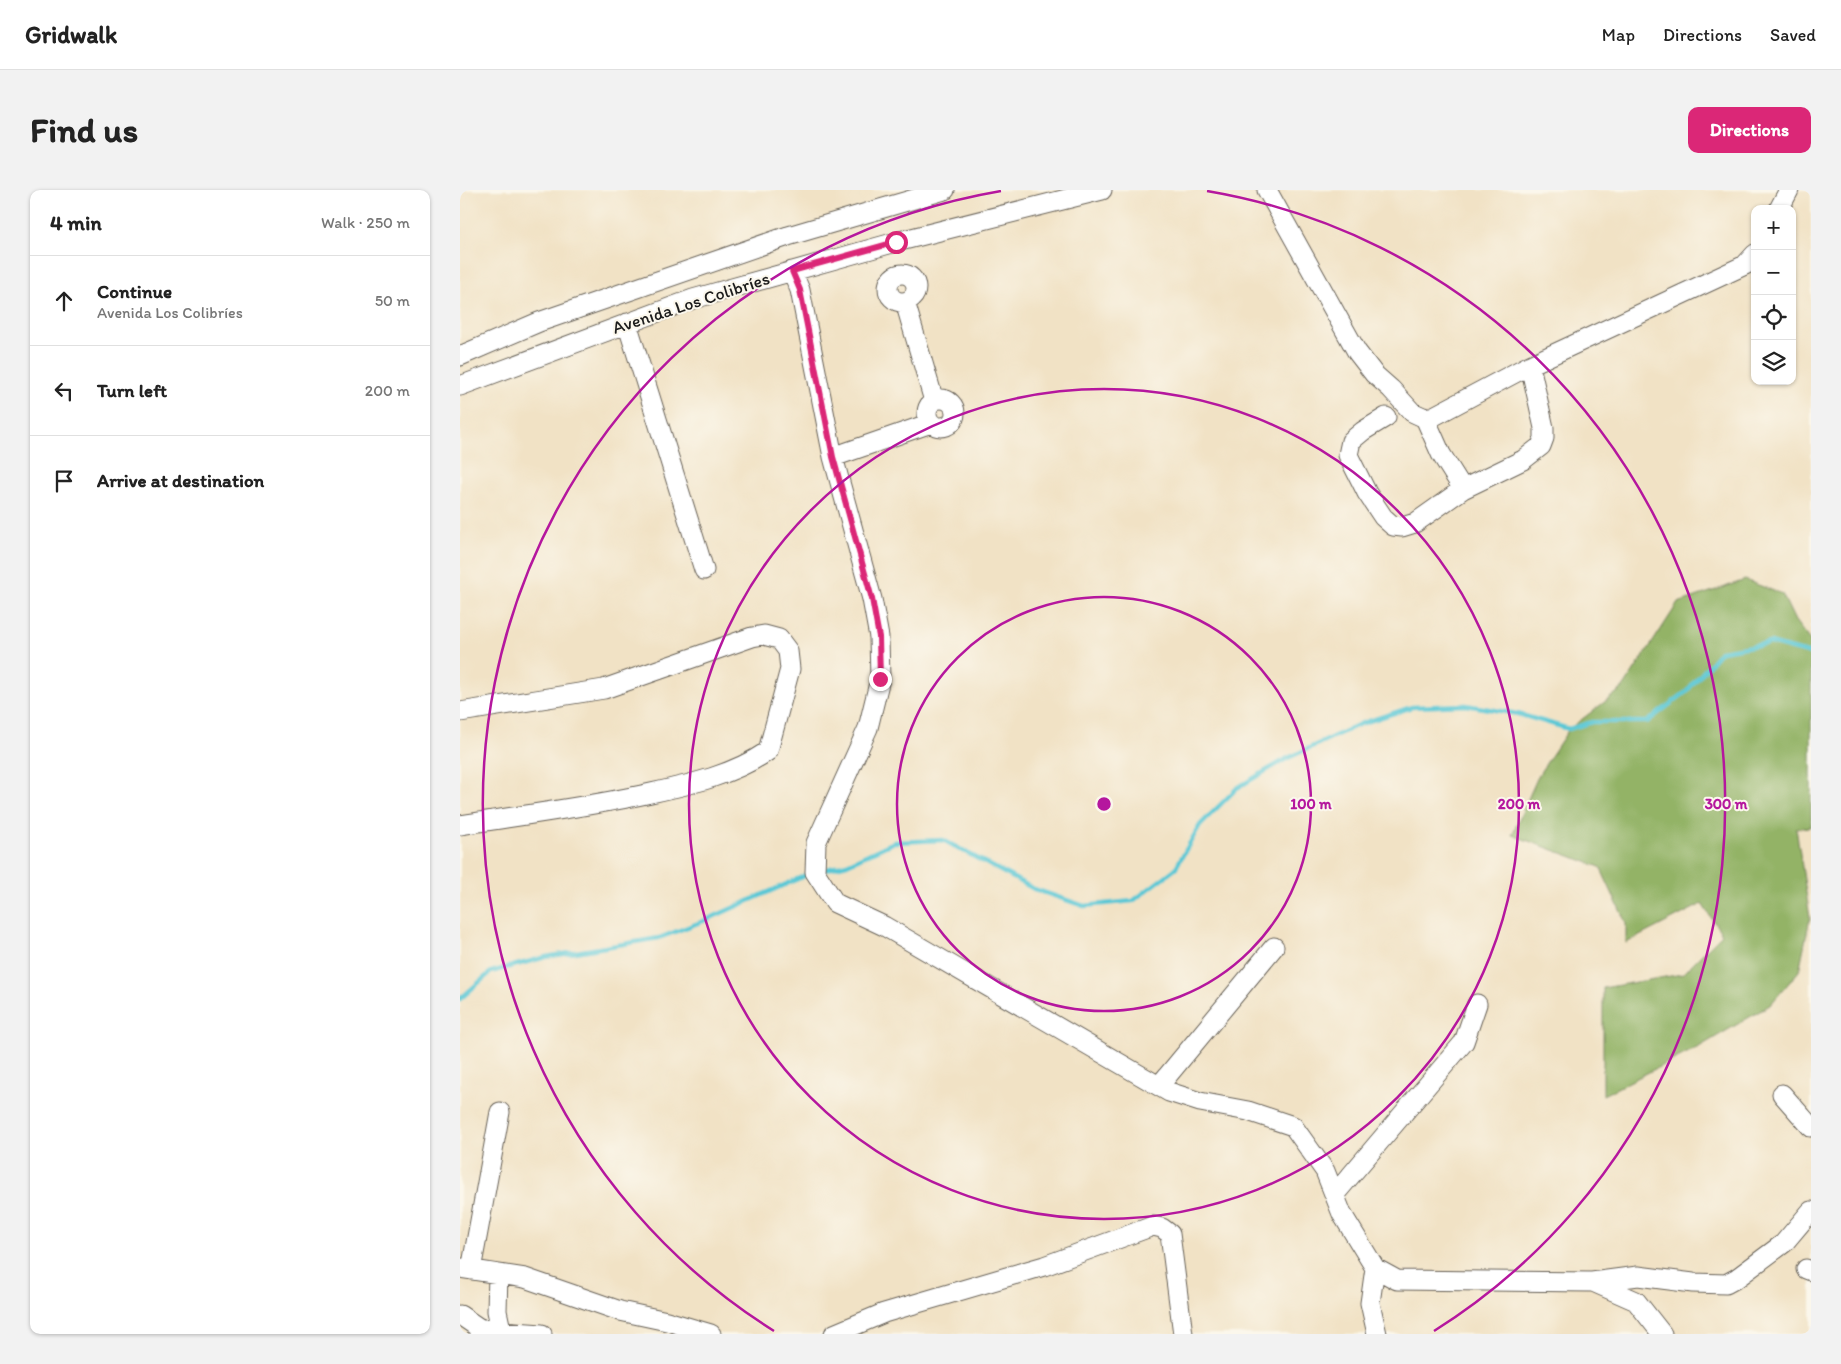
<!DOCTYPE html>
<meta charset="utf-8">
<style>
:root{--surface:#fff;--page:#f2f2f2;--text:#222;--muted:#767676;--line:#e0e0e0;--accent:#db2777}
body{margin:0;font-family:Itim,sans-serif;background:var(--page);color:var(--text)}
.controls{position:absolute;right:15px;top:15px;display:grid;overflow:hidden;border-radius:10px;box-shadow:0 1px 4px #0004}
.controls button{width:45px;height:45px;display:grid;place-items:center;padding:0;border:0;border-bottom:1px solid var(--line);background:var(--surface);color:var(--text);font:25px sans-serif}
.stop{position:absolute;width:15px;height:15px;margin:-11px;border:4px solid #db2777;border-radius:50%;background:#fff}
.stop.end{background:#db2777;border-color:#fff;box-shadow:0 1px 5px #0008}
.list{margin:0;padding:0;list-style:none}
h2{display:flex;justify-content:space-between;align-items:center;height:65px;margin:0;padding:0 20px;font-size:21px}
h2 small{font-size:16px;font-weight:400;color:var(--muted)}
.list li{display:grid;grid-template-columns:32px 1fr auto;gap:15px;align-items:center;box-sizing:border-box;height:90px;padding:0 20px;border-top:1px solid var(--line)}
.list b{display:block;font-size:19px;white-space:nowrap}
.list p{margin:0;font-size:16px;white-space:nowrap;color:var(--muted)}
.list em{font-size:16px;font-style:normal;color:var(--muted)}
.icon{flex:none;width:28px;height:28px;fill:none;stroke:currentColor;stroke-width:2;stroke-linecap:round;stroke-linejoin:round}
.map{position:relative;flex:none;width:1351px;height:1144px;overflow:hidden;border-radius:10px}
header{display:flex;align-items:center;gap:30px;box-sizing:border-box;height:70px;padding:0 25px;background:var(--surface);border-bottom:1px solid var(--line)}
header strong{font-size:24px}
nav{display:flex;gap:28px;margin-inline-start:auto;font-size:18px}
.intro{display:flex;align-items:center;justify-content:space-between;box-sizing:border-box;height:120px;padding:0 30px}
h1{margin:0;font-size:35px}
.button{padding:12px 22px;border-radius:10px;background:var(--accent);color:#fff;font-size:18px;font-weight:700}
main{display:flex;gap:30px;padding:0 30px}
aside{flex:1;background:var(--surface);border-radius:10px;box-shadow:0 1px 4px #0004}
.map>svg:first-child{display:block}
.forest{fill:#93b366;stroke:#586841}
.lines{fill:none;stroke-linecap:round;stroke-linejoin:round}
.stream{stroke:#5cc8d5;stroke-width:4.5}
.minor-casing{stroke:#676157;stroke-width:21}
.minor{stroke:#fff;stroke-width:19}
.route{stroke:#db2777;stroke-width:6}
.ring{fill:none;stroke:#b5179e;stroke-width:2.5}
.labels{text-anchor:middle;stroke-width:4;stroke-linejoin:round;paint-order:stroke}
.street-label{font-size:18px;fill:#1c1c1c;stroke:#fbf7ec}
.centre{fill:#b5179e;stroke:#fbf7ec;stroke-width:2.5}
.ring-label{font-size:15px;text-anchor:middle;font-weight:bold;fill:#b5179e;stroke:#fbf7ec;stroke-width:4;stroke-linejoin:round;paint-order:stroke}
</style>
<header>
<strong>Gridwalk</strong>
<nav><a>Map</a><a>Directions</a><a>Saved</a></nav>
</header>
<div class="intro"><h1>Find us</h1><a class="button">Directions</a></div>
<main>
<aside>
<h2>4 min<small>Walk · 250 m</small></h2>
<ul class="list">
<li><svg class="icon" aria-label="ahead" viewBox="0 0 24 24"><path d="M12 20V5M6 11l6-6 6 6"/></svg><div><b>Continue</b><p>Avenida Los Colibríes</p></div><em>50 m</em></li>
<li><svg class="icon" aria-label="left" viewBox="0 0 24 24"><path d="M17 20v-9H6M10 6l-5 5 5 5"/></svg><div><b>Turn left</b></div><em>200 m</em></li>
<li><svg class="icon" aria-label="arrive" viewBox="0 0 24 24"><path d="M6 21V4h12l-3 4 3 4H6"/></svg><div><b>Arrive at destination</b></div></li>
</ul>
</aside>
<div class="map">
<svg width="1351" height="1144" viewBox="0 0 1351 1144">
<rect width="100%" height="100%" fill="#fbf7ec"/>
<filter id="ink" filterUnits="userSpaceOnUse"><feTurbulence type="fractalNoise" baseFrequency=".02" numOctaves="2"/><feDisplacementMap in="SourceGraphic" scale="10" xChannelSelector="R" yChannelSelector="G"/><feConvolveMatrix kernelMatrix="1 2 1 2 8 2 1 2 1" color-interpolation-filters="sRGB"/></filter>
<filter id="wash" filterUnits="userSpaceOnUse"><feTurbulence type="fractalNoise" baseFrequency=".0096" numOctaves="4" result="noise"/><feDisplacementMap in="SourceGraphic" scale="20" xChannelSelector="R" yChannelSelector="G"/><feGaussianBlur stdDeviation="1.12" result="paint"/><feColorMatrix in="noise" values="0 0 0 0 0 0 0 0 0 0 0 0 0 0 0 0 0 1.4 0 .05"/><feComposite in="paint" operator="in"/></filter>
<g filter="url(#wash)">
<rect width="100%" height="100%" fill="#f1e2c5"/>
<path class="forest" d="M1285 390 1322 404 1335 431 1351 452V637L1336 638 1350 728 1339 781 1310 815 1239 857 1143 905V798L1222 784 1262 744 1242 714 1166 753V733L1140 677 1052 645 1079 584 1109 539 1163 498 1218 413Z"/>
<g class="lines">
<path class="stream" d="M359 681 387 674 434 652 483 650 574 699 624 716 673 711 715 679 740 635 777 598 826 569 900 534 952 517 1006 515 1058 524 1109 539 1132 532H1187L1226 502 1261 461 1310 453 1351 464
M0 809 31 782 86 767 199 748 246 730 351 683"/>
</g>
</g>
<g filter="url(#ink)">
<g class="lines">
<defs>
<path id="minor" d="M807 0 897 162 914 184 931 199 952 222 965 228 974 226 1070 175 1285 75 1295 64
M1319 19 1329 0
M332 81 340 100 373 267 412 409 419 447 420 489 408 538 356 653 355 682 375 713 424 736 709 902 740 912 788 921 833 936 865 981 882 1024 915 1078 937 1090 1132 1092 1178 1086 1233 1093 1266 1094 1277 1088 1324 1053 1351 1021
M428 98a14 14 0 1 1 28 0a14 14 0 1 1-28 0Z
M445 112 474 211
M167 133 244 380
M0 166 79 132 328 46 485 0
M0 196 233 109 436 52 642 0
M467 223a14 14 0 1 1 28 0a14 14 0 1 1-28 0Z
M926 227 903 241 891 251 888 265 907 303 923 327 933 336 942 337 955 333 1003 299 1063 270 1081 256 1084 248V238L1070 175
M965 228 981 264 1003 299
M373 267 471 233
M0 522 144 499 292 447 304 445 319 449 328 461 330 479 308 561C273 585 232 594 191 603 128 617 64 625 0 635
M699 896 814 757
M1322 904 1351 937
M875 1004 1004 852 1017 814
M0 1078 65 1088 160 1121 207 1131 251 1144
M915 1078 910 1113 917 1144
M1346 1079 1351 1081
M11 1080 40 922
M38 1084 37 1121 42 1144
M1133 1092 1176 1111 1202 1144
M0 1125 22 1140
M19 1144 22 1140 30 1138 40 1141 82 1144
M374 1144 424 1123 584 1076 693 1036 702 1038 710 1044 723 1144"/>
</defs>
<use href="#minor" class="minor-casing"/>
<use href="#minor" class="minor"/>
</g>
</g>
<g class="lines" filter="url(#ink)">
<path class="route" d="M420 489 419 447 412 409 373 267 340 100 332 81 436 52"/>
</g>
<g class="ring">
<circle cx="644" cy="614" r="207"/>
<circle cx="644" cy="614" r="415"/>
<path d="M314 1141A622 622 0 0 1 541 1M747 1A622 622 0 0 1 974 1141"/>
</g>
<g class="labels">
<g class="street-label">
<text transform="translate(231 113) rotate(-18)" y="6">Avenida Los Colibríes</text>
</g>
</g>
<circle cx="644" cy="614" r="8" class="centre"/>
<g class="ring-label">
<text x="851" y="619">100 m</text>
<text x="1059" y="619">200 m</text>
<text x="1266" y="619">300 m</text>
</g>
</svg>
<div class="controls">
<button>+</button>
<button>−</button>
<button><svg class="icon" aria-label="locate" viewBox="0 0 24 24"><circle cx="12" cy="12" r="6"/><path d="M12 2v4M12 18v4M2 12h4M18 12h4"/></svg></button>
<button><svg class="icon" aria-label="layers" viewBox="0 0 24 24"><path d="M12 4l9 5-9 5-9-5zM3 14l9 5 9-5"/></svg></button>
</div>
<div class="stop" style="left:436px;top:52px"></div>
<div class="stop end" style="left:420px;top:489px"></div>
</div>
</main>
